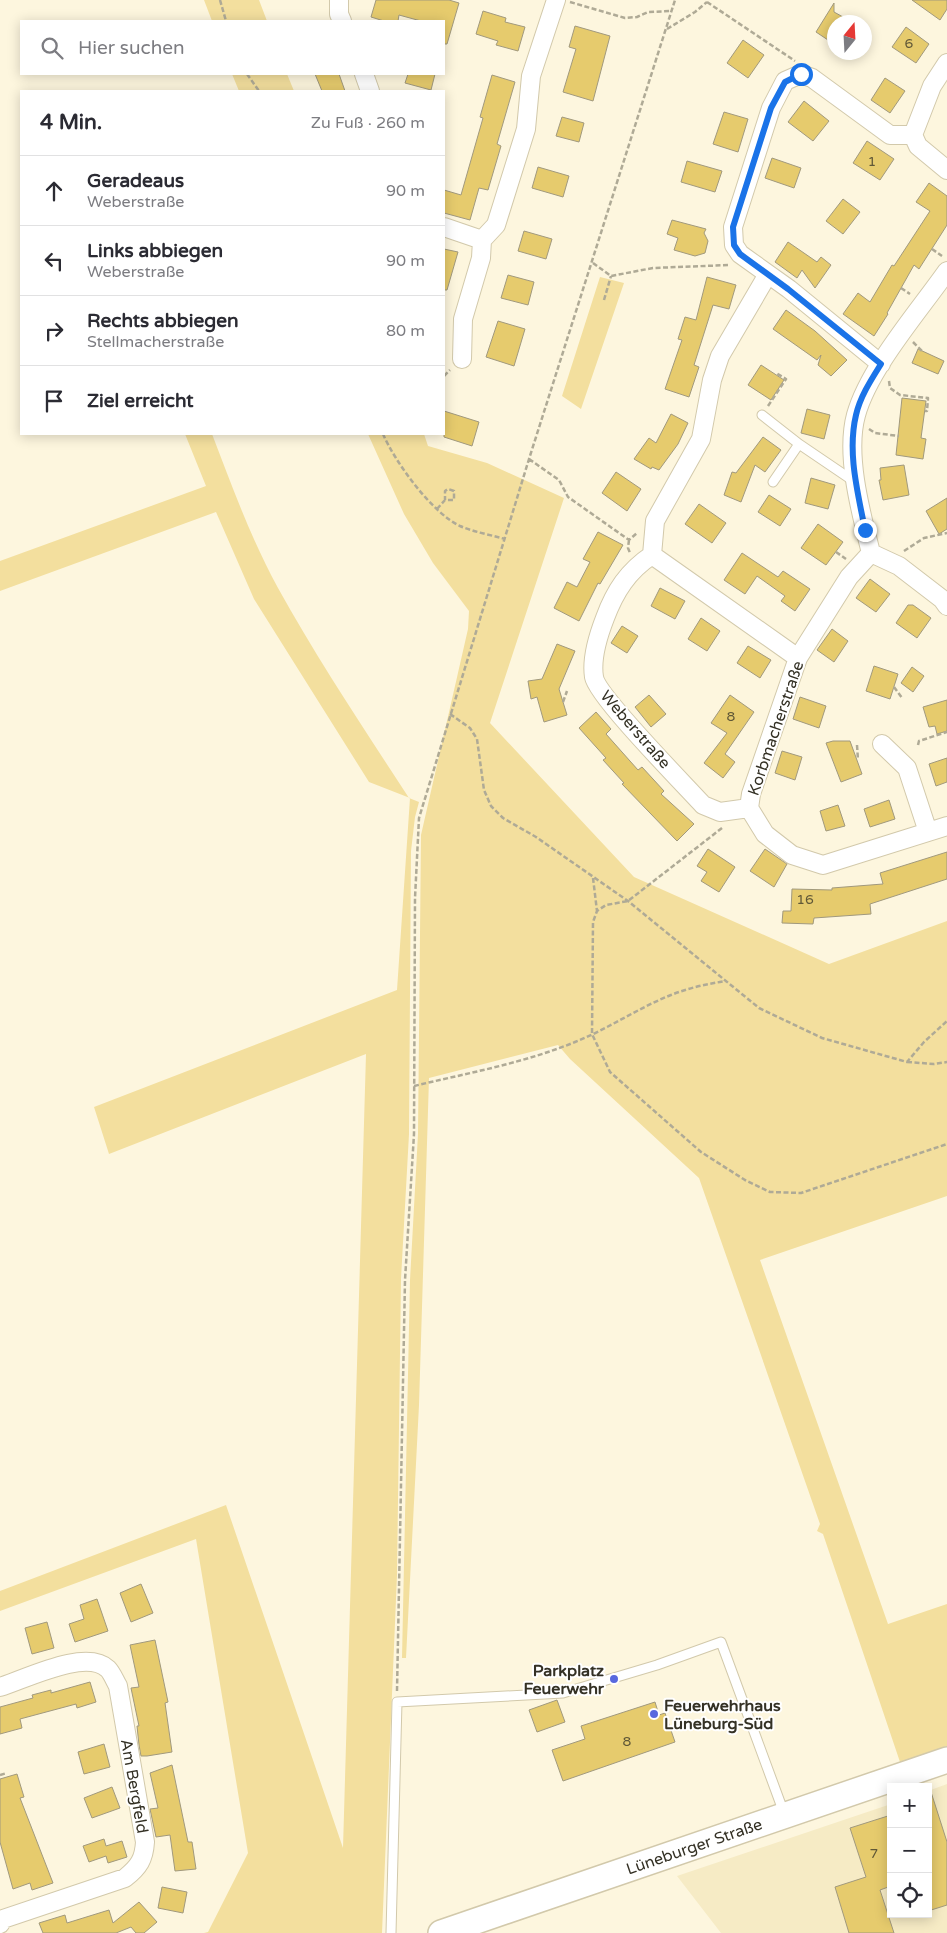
<!DOCTYPE html>
<html lang="de">
<meta charset="utf-8">
<style>
:root{--surface:#fff;--page:#f7f7f7;--text:#2b2b33;--muted:#7c7c81;--line:#e1e1e2}
body{margin:0;font-family:"Varela Round",sans-serif;background:var(--page);color:var(--text)}
.controls{position:absolute;right:15px;bottom:15px;display:grid;overflow:hidden;border-radius:0px;box-shadow:0 2px 12px #0003}
.controls button{width:45px;height:45px;display:grid;place-items:center;padding:0;border:0;border-bottom:1px solid var(--line);background:var(--surface);color:var(--text);font:25px sans-serif}
.compass{position:absolute;left:827px;top:15px;width:45px;height:45px;border-radius:50%;background:var(--surface);box-shadow:0 2px 12px #0003;rotate:18deg}
.stop{position:absolute;width:15px;height:15px;margin:-11px;border:4px solid #1a73e8;border-radius:50%;background:#fff}
.stop.end{background:#1a73e8;border-color:#fff;box-shadow:0 1px 5px #0008}
.list{margin:0;padding:0;list-style:none}
h2{display:flex;justify-content:space-between;align-items:center;height:65px;margin:0;padding:0 20px;font-size:21px}
h2 small{font-size:16px;font-weight:400;color:var(--muted)}
.list li{display:grid;grid-template-columns:32px 1fr auto;gap:15px;align-items:center;box-sizing:border-box;height:70px;padding:0 20px;border-top:1px solid var(--line)}
.list b{display:block;font-size:19px;white-space:nowrap}
.list p{margin:0;font-size:16px;white-space:nowrap;color:var(--muted)}
.list em{font-size:16px;font-style:normal;color:var(--muted)}
.icon{flex:none;width:28px;height:28px;fill:none;stroke:currentColor;stroke-width:2;stroke-linecap:round;stroke-linejoin:round}
.map{position:relative;flex:none;width:947px;height:1933px;overflow:hidden}
.search{position:absolute;background:var(--surface);box-shadow:0 2px 12px #0003;left:20px;top:20px;width:425px;height:55px;display:flex;align-items:center;gap:12px;box-sizing:border-box;padding:0 18px;border-radius:0px;color:var(--muted);font-size:19px}
.panel{position:absolute;background:var(--surface);box-shadow:0 2px 12px #0003;left:20px;top:90px;width:425px;height:345px;border-radius:0px}
.map>svg:first-child{display:block}
.built{fill:#f6ebc5}
.green{fill:#f3df9e}
.building{fill:#e6cb6d;stroke:#a1997d}
.lines{fill:none;stroke-linecap:round;stroke-linejoin:round}
.lane-casing{stroke:#d2c9ab;stroke-width:11}
.street-casing{stroke:#d2c9ab;stroke-width:20}
.secondary-casing{stroke:#d2c9ab;stroke-width:28}
.path{stroke:#afaa96;stroke-width:2.5;stroke-dasharray:5 2.5;stroke-linecap:butt}
.lane{stroke:#fff;stroke-width:9}
.street{stroke:#fff;stroke-width:18}
.secondary{stroke:#fff;stroke-width:25}
.route{stroke:#1a73e8;stroke-width:6}
.poi-dot{fill:#5868de;stroke:#fff;stroke-width:2}
.labels{text-anchor:middle;stroke-width:4;stroke-linejoin:round;paint-order:stroke}
.number-label{font-size:14px;fill:#605837}
.street-label{font-size:16px;fill:#343125;stroke:#fff}
.poi-label{font-size:16px;font-weight:bold;fill:#343125;stroke:#fff;text-anchor:end}
</style>
<div class="map">
<svg width="947" height="1933" viewBox="0 0 947 1933">
<rect width="100%" height="100%" fill="#fdf6de"/>
<path class="built" d="M947 1784V1933H721L677 1876 891 1804V1914H928V1791Z"/>
<path class="green" d="M204 0H259L267 21H212Z
M232 74H287L294 91H239Z
M600 277 624 283 581 409 562 396Z
M185 434H212C232 486 251 539 278 588 318 660 364 729 409 798L419 802 415 817 411 851 409 1134 401 1279 397 1575 382 1933H204L208 1932 248 1853 196 1539 0 1611V1591L226 1505 343 1848 366 1054 109 1154 94 1107 397 990 410 798 369 782 254 599 216 512 0 591V561L206 486Z
M368 434H424L428 446 487 463 564 498 490 723 634 877 829 964 947 921V1196L760 1260 888 1624 947 1604V1746L900 1762 823 1534 817 1531 820 1524 699 1178 570 1059 558 1045 429 1078 419 1405 406 1658H402L410 1280 418 1134 421 835 468 629 469 611 433 563 404 514Z"/>
<path class="building" d="M376 0H449L459 3 447 44H444V21H421L399 15 398 21H384L371 17Z
M912 0H947V9L940 20Z
M834 3V12L852 22H834V44L816 32Z
M483 11 506 18 505 22 525 27 518 51 496 45 498 41 476 34Z
M575 26 610 36 593 101 563 92 576 49 569 47Z
M906 27 929 44 916 63 892 47Z
M743 40 764 55 748 78 727 63Z
M315 74H339L345 91H322Z
M408 74H435L431 90 405 83Z
M492 75 515 82 497 144 501 146 488 190 479 188 470 220 444 213V190L461 195 483 118 480 117Z
M885 78 905 91 890 113 871 100Z
M804 101 829 121 813 141 788 122Z
M724 112 748 119 738 152 713 144Z
M562 117 584 123 579 142 556 136Z
M867 141 894 159 880 180 853 163Z
M772 158 801 168 794 188 765 178Z
M687 161 722 171 715 192 681 182Z
M538 167 569 176 563 197 532 188Z
M929 183 947 196V225L919 269 914 265 887 313 888 314 874 336 843 314 858 293 870 302 892 265 894 266 930 211 916 202Z
M843 199 860 212 843 234 826 221Z
M672 220 706 229 704 233 708 241 705 253 695 256 674 250 678 238 667 234Z
M524 231 552 239 546 259 518 251Z
M788 242 817 262 821 257 831 265 815 288 802 270 797 278 775 262Z
M444 249 458 252 447 290H444Z
M508 275 534 282 528 305 501 298Z
M707 277 736 285 729 309 713 305 694 365 699 367 689 397 665 389 682 340 678 339 685 317 696 320Z
M786 310 815 331 847 360 831 376 818 365 821 355 817 360 773 329Z
M498 321 525 329 514 366 486 357Z
M918 349 944 361 938 374 912 363Z
M761 365 784 380 771 400 748 385Z
M902 398 926 401 921 438 926 439 923 459 896 455Z
M807 409 830 415 824 439 801 433Z
M444 411 479 422 472 446 444 437Z
M671 414 688 423 678 444 659 470 652 467 651 469 634 459 649 438 656 443Z
M763 437 781 450 765 472 755 465 741 502 724 495 732 472 736 473Z
M904 465 909 495 883 500 879 480H881L880 468Z
M616 472 641 489 627 511 602 493Z
M811 478 835 485 828 509 805 503Z
M769 495 791 509 780 526 758 512Z
M947 498V529L939 534 926 511Z
M699 504 726 523 712 543 685 524Z
M818 524 843 542 826 565 801 548Z
M598 532 623 545 600 584 598 583 579 621 554 608 567 582 577 587 590 562 583 559Z
M742 553 778 577 783 571 810 589 795 611 781 601 785 596 757 576 745 594 724 580Z
M870 579 890 594 876 612 856 598Z
M660 588 685 601 675 619 651 606Z
M908 605H913L931 618 917 638 896 623Z
M701 618 720 631 707 651 688 639Z
M622 626 638 636 627 653 611 643Z
M832 629 848 641 834 662 817 650Z
M557 644 575 651 559 689 567 715 544 722 537 697 531 699 528 681 542 679Z
M748 646 771 660 760 678 737 663Z
M874 666 898 674 890 699 866 691Z
M912 667 924 676 913 692 901 683Z
M649 695 666 714 651 727 635 707Z
M730 695 754 712 725 754 735 762 723 778 704 763 727 733 711 723Z
M800 697 826 706 819 728 793 719Z
M947 700V731L937 734 935 726 929 727 923 707Z
M596 712 611 729 606 734 638 770 642 767 664 791 661 794 694 824 677 841 622 784 624 783 603 760 606 758 579 728Z
M833 741H850L862 774 841 782 826 743Z
M782 751 802 757 795 780 775 773Z
M947 758V782L936 786 929 764Z
M889 800 895 819 870 827 864 809Z
M838 805 845 826 826 831 820 811Z
M708 849 735 867 719 892 701 881 707 872 697 866Z
M765 849 787 864 774 887 750 871Z
M947 852V879L870 904 871 914 814 918 813 924 782 923 783 911H791L792 889 832 890V888L883 884 880 873Z
M141 1584 153 1613 131 1622 120 1593Z
M97 1599 108 1631 75 1642 69 1624 84 1619 80 1605Z
M47 1622 54 1648 32 1654 25 1628Z
M155 1640 168 1702 165 1703 172 1752 147 1756H141L139 1745 137 1726H139L131 1688 139 1687 130 1645Z
M90 1682 96 1702 77 1708 76 1704 20 1719 22 1728 0 1734V1707L33 1698 32 1695 51 1690V1693Z
M557 1700 565 1722 537 1732 529 1710Z
M655 1702 659 1715 665 1713 675 1742 563 1781 552 1750 585 1739 581 1726Z
M104 1744 110 1767 84 1774 78 1752Z
M172 1765 188 1842H192L196 1869 175 1871 170 1835 156 1837 150 1809 158 1808 150 1773Z
M17 1774 24 1797 20 1798 53 1883 32 1890 30 1883 13 1889 0 1842V1779Z
M112 1787 120 1808 92 1818 84 1798Z
M928 1792H931L947 1842V1905L928 1911Z
M891 1815V1886L880 1890 894 1933H849L835 1887 866 1877 850 1828Z
M104 1839 106 1846 122 1841 127 1857 108 1863 106 1856 89 1862 83 1846Z
M162 1887 187 1892 183 1913 158 1908Z
M139 1902 157 1922 144 1933H136L131 1927 116 1933H43L39 1923 65 1915 67 1923 109 1910 113 1923Z"/>
<g class="lines">
<defs>
<path id="lane" d="M762 415 799 444
M773 482 799 444 855 482
M391 1933 397 1702 563 1693 657 1665 721 1642 784 1813"/>
<path id="street" d="M339 0V14L342 21
M947 63 932 86 913 135 918 146 947 170
M364 74 370 91
M444 227 482 240
M462 359 463 319 481 258 482 240 496 225 526 129 531 76 556 0
M881 364 789 289 740 254 734 245 733 227 771 108 785 81 801 74 812 78 890 135H913
M871 553 849 577 798 658 751 794 749 808 765 834 792 855 823 865 947 826
M871 553C861 513 845 455 856 415 869 368 919 311 947 271
M871 553 899 566 942 599 947 606
M652 555 798 658
M882 744 907 768 928 832
M749 808 720 812 703 805C685 785 597 696 594 677 591 658 598 636 605 618 615 591 628 571 652 555L655 521 701 439 712 380 720 356 768 274
M0 1687C26 1679 86 1648 108 1669 112 1673 115 1681 118 1686L145 1842C144 1859 139 1867 125 1878L3 1919 0 1924"/>
<path id="secondary" d="M441 1933 947 1760"/>
</defs>
<use href="#lane" class="lane-casing"/>
<use href="#street" class="street-casing"/>
<use href="#secondary" class="secondary-casing"/>
<path class="path" d="M220 0 226 21
M570 2 625 18 637 17 648 12 672 11
M707 2 795 61
M667 29 695 12 707 2
M247 74 259 91
M932 249 942 256
M593 263 611 276 653 268 729 265
M901 288 910 294
M604 300 611 276
M913 342 922 351
M444 376 450 370
M889 381 890 388 900 395 928 398 927 411H925
M768 406 786 379 776 373
M869 429 875 433 899 436
M383 434C395 462 432 513 460 526 474 532 491 535 505 539
M529 459 559 480 568 497 629 540 637 533
M437 509 445 500H454V491L448 489 445 491V500
M629 540 628 548 630 553
M904 551 924 538 947 533
M836 552 846 559
M894 687 902 698
M563 702 567 691
M450 714 470 728 477 739 484 790 491 806 503 818 536 837 628 901 759 1008 822 1038 907 1062 924 1042 947 1021
M857 745 858 760
M918 745 919 741 947 732
M722 828 628 901 606 905 597 911 593 922 592 1034 610 1072 701 1152 745 1180 770 1192 801 1193 947 1144
M593 878 597 911
M907 1062 934 1064 947 1062
M414 1086C468 1073 524 1063 575 1042 608 1029 638 1008 671 995 688 988 707 984 726 981
M397 1691 405 1280 414 1134 415 898 419 818 529 459 675 0
M0 1775 7 1773"/>
<use href="#lane" class="lane"/>
<use href="#street" class="street"/>
<use href="#secondary" class="secondary"/>
</g>
<g class="lines">
<path class="route" d="M801 74 785 82 771 108 733 227 734 245 740 254 788 289 881 364C871 380 860 397 856 415 847 453 858 493 865 530"/>
</g>
<g class="poi-dot">
<circle cx="614" cy="1679" r="5"/>
<circle cx="654" cy="1714" r="5"/>
</g>
<g class="labels">
<g class="number-label">
<text x="909" y="48">6</text>
<text x="872" y="166">1</text>
<text x="731" y="721">8</text>
<text x="805" y="904">16</text>
<text x="627" y="1746">8</text>
<text x="874" y="1858">7</text>
</g>
<g class="street-label">
<text transform="translate(775 728) rotate(-71)" y="6">Korbmacherstraße</text>
<text transform="translate(636 729) rotate(49)" y="6">Weberstraße</text>
<text transform="translate(135 1786) rotate(80)" y="6">Am Bergfeld</text>
<text transform="translate(694 1846) rotate(-19)" y="6">Lüneburger Straße</text>
</g>
<g class="poi-label">
<text x="604" y="1676">Parkplatz<tspan x="604" dy="18">Feuerwehr</tspan></text>
<text x="664" y="1711" text-anchor="start">Feuerwehrhaus<tspan x="664" dy="18">Lüneburg-Süd</tspan></text>
</g>
</g>
</svg>
<div class="controls">
<button>+</button>
<button>−</button>
<button><svg class="icon" aria-label="locate" viewBox="0 0 24 24"><circle cx="12" cy="12" r="6"/><path d="M12 2v4M12 18v4M2 12h4M18 12h4"/></svg></button>
</div>
<svg class="compass" viewBox="-18 -18 36 36"><path d="M0-13l5 13h-10z" fill="#e53935"/><path d="M0 13l5-13h-10z" fill="#7c7c81"/></svg>
<div class="stop" style="left:801px;top:74px"></div>
<div class="stop end" style="left:865px;top:530px"></div>
<div class="search"><svg class="icon" aria-label="search" viewBox="0 0 24 24"><circle cx="10" cy="10" r="6"/><path d="M15 15l6 6"/></svg>Hier suchen</div>
<section class="panel">
<h2>4 Min.<small>Zu Fuß · 260 m</small></h2>
<ul class="list">
<li><svg class="icon" aria-label="ahead" viewBox="0 0 24 24"><path d="M12 20V5M6 11l6-6 6 6"/></svg><div><b>Geradeaus</b><p>Weberstraße</p></div><em>90 m</em></li>
<li><svg class="icon" aria-label="left" viewBox="0 0 24 24"><path d="M17 20v-9H6M10 6l-5 5 5 5"/></svg><div><b>Links abbiegen</b><p>Weberstraße</p></div><em>90 m</em></li>
<li><svg class="icon" aria-label="right" viewBox="0 0 24 24"><path d="M7 20v-9h11M14 6l5 5-5 5"/></svg><div><b>Rechts abbiegen</b><p>Stellmacherstraße</p></div><em>80 m</em></li>
<li><svg class="icon" aria-label="arrive" viewBox="0 0 24 24"><path d="M6 21V4h12l-3 4 3 4H6"/></svg><div><b>Ziel erreicht</b></div></li>
</ul>
</section>
</div>
